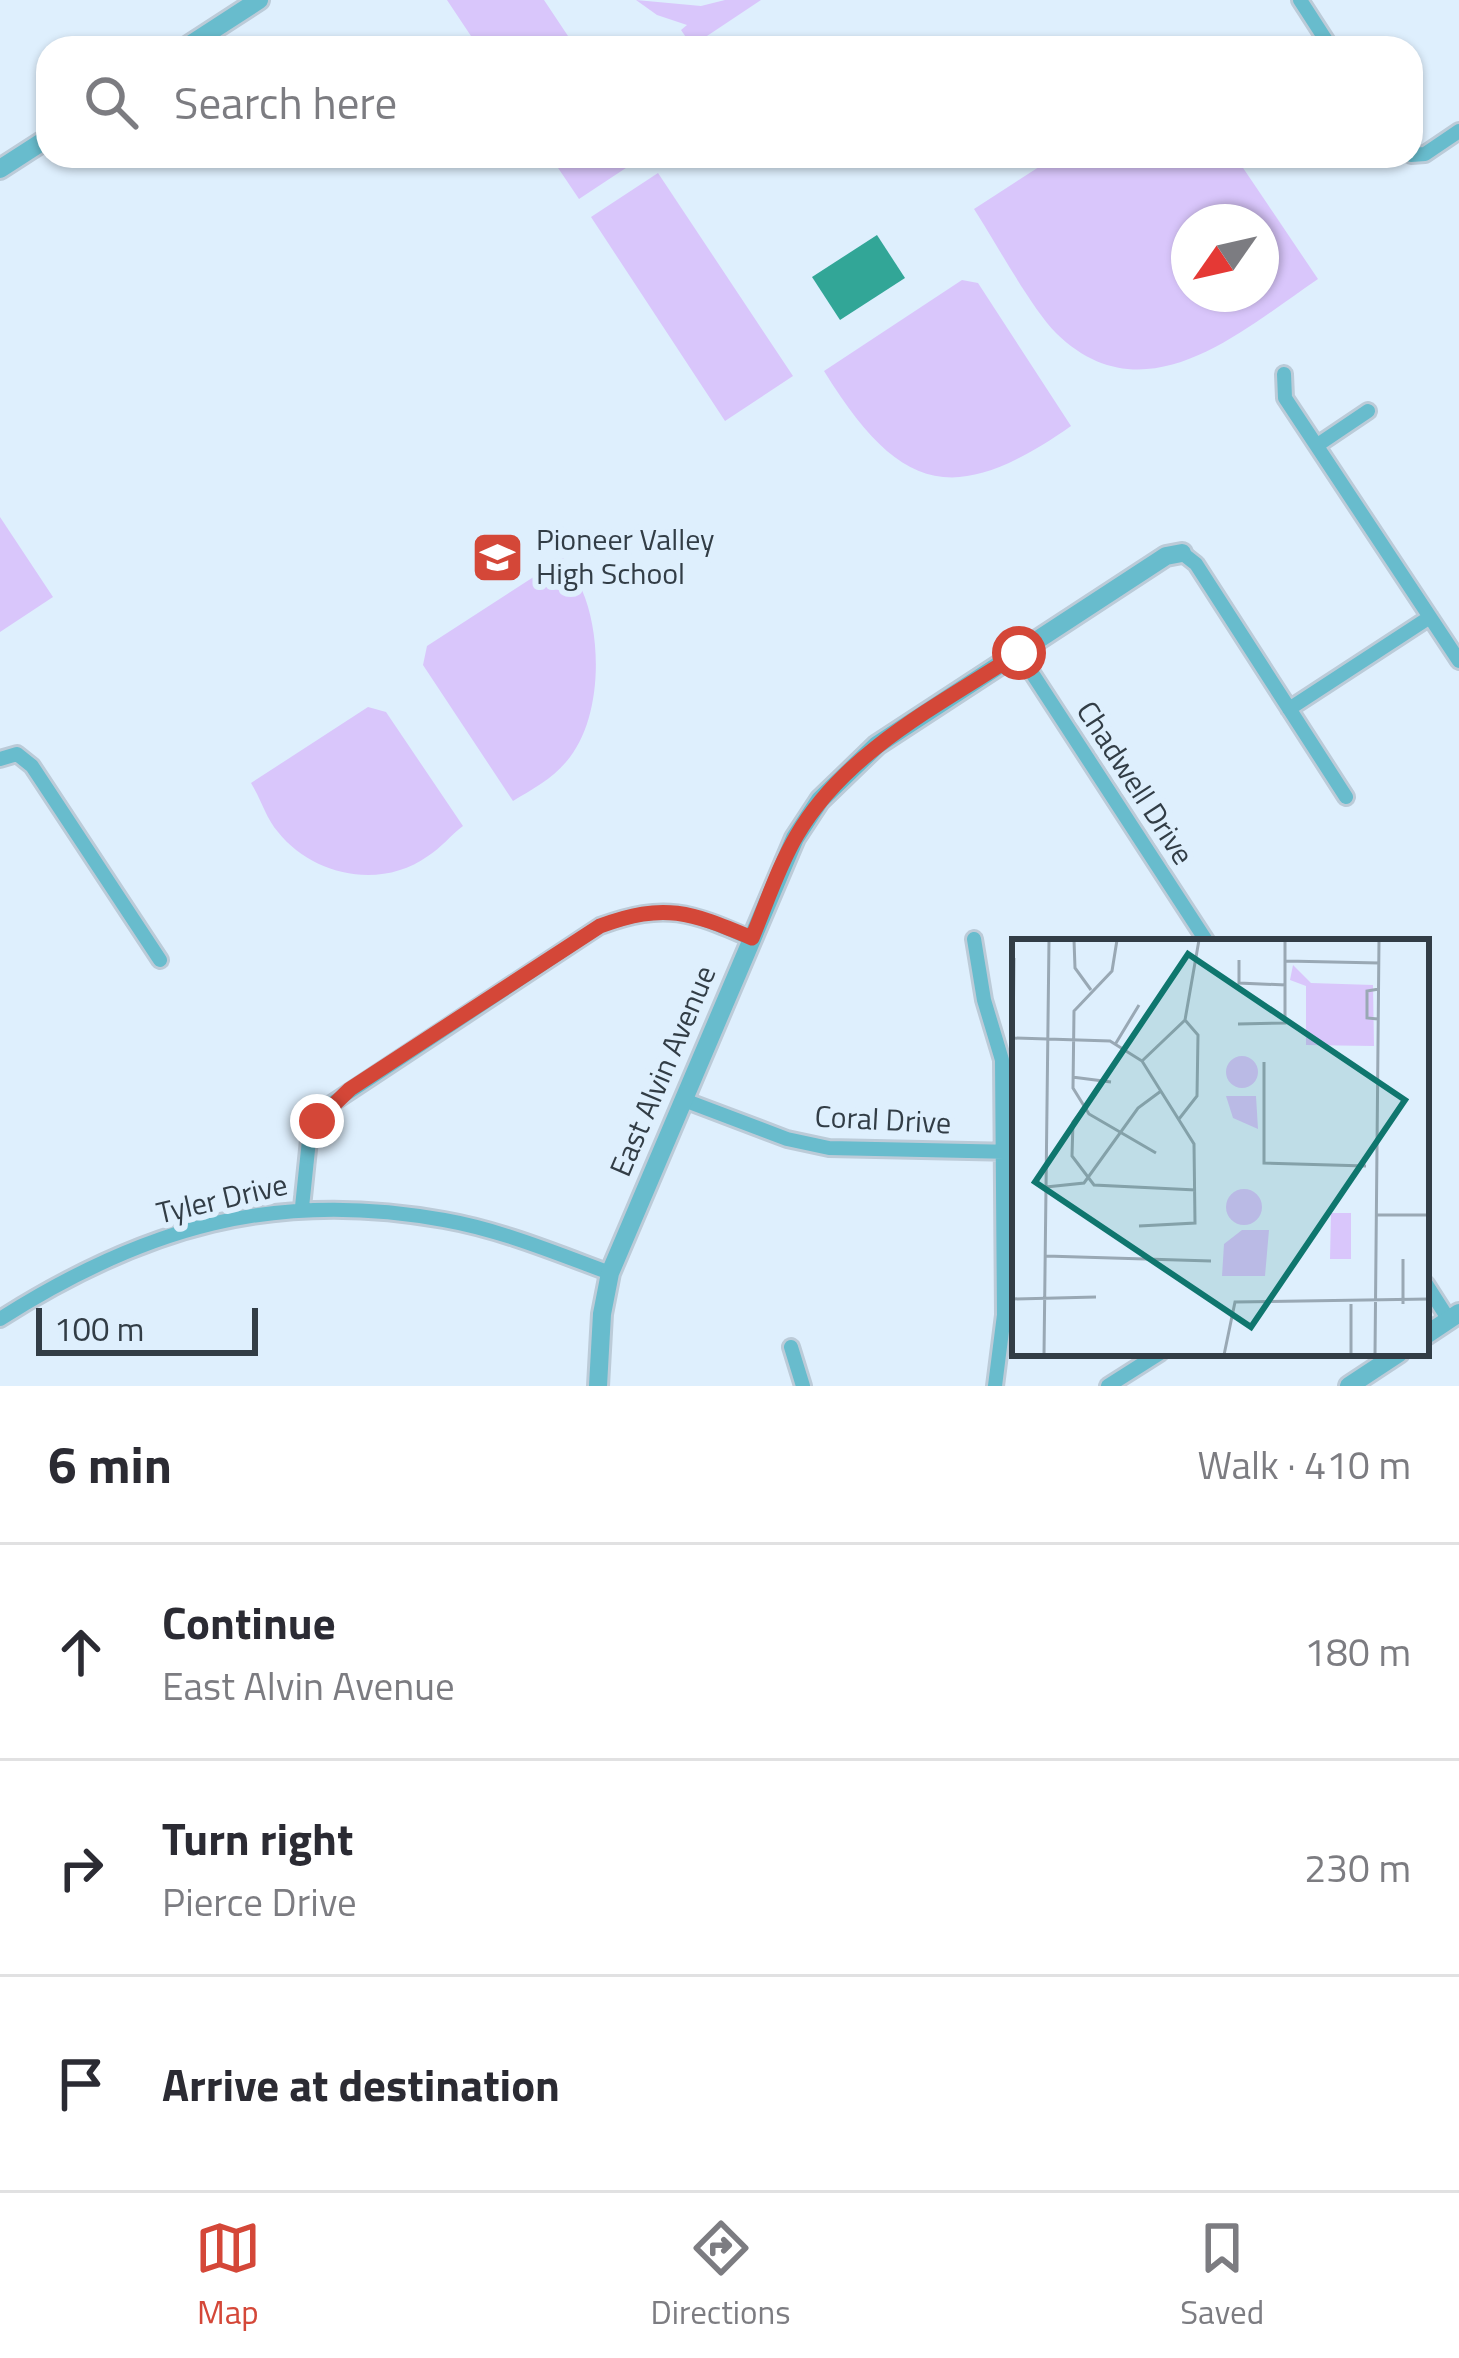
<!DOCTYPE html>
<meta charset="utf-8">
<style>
:root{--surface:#fff;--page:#f2f2f3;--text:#2b2b33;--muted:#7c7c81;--line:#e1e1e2;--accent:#d44738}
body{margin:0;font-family:"Titillium Web",sans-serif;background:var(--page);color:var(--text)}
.compass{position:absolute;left:1171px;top:204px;width:108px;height:108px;border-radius:50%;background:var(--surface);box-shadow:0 3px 9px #0004;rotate:236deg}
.scale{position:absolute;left:36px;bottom:30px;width:222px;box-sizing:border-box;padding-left:12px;border:6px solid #323d46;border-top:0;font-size:33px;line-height:42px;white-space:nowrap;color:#323d46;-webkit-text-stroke:9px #deeffd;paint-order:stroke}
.stop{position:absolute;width:36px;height:36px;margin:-27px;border:9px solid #d44738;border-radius:50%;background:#fff}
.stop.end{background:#d44738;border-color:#fff;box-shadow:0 3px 12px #0008}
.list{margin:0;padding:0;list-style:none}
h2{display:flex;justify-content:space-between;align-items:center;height:156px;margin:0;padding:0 48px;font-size:51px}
h2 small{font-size:39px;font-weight:400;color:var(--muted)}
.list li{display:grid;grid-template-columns:78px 1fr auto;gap:36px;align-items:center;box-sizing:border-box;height:216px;padding:0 48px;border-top:3px solid var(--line)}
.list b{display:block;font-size:45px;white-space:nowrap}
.list p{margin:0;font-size:39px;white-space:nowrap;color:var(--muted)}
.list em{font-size:39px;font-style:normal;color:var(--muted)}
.icon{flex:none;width:66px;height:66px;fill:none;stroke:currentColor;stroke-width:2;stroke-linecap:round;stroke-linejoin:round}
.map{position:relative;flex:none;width:1459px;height:1386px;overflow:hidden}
.search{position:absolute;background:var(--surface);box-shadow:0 3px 9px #0004;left:36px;right:36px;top:36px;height:132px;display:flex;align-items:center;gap:30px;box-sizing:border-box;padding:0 42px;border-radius:36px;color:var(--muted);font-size:45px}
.sheet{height:804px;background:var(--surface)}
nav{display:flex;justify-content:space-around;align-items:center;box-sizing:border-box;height:168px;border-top:3px solid var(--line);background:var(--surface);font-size:33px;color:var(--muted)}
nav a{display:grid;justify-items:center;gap:6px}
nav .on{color:var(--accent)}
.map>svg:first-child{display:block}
.green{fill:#d9c6fb;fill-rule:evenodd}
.water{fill:#32a697}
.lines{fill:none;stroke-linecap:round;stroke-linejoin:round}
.minor-casing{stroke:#bccbd8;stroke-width:20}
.tertiary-casing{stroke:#bccbd8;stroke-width:24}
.minor{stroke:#68bccd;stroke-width:14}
.tertiary{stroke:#68bccd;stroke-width:18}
.route{stroke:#d44738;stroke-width:15}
.labels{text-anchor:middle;stroke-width:12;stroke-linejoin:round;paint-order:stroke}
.poi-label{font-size:30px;fill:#323d46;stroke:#deeffd;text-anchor:start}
.street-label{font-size:30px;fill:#323d46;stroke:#deeffd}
.inset-road{fill:none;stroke:#99a8b4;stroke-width:3}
.view{fill:#0f766e;fill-opacity:0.15;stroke:#0f766e;stroke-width:6}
.inset-edge{fill:none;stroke:#323d46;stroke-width:6}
</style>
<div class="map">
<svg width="1459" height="1386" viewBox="0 0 1459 1386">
<rect width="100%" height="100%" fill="#deeffd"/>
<path class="green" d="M447 0H544L576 48H479Z
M636 0 701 6 725 0H761L692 46 681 30 687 25 657 15Z
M550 156H644L579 199Z
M1056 156H1235L1318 279C1241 331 1145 420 1056 333 1030 306 996 243 974 209ZM1189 222H1261V294H1189Z
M658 173 793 376 725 421 591 217Z
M962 280 978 283 1071 426C953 509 899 492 824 371Z
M0 517 53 597 0 632Z
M563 558C569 568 577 579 582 590 603 639 602 721 566 762 552 779 531 790 513 801L423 665 427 646Z
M368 707 386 712 463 826C451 835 441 848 428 856 381 890 313 876 278 832 266 818 261 799 251 783Z"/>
<path class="water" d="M877 235 905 278 840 320 812 277Z"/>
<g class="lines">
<defs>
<path id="minor" d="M1300 0 1331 48
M1411 155 1425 154 1459 131
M1284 374 1285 398 1459 661
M1319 444 1368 411
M1182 553 1196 564 1346 797
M1019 653 1207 942
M1289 709 1430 617
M0 759 17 754 32 766 160 960
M974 939 984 1000 1002 1060 1004 1315 995 1386
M684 1100 787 1139 829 1148 1015 1152
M302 1207 309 1140 331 1104 600 926C666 902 690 912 752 939
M1426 1284 1449 1320
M0 1319C143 1228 275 1189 444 1220 501 1230 556 1253 610 1273
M791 1347 803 1386
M1108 1386 1160 1353"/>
<path id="tertiary" d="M185 48 259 0
M0 169 48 138
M1426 1335 1459 1313
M598 1386 602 1314 610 1273 795 838 820 800 877 745 1166 556 1182 553
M1349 1386 1399 1353"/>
</defs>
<use href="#minor" class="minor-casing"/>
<use href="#tertiary" class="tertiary-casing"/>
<use href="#minor" class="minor"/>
<use href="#tertiary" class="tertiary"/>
</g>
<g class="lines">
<path class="route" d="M317 1121 350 1089 600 926C665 902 690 912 752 938 766 905 778 867 797 835 846 751 939 705 1019 653"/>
</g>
<defs>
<symbol id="school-square" viewBox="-11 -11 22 22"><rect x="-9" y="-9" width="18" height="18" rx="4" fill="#d44738" stroke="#deeffd"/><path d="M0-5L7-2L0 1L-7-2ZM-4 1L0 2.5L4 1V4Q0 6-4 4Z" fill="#fff"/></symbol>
</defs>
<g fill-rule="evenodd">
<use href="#school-square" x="468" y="528" width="59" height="59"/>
</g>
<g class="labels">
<g class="poi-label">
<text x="536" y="550">Pioneer Valley<tspan x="536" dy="34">High School</tspan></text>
</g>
<g class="street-label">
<text transform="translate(1135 783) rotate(57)" y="10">Chadwell Drive</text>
<text transform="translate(663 1071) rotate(-67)" y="10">East Alvin Avenue</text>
<text transform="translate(883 1120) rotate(3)" y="10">Coral Drive</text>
<text transform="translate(222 1199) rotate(-13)" y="10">Tyler Drive</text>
</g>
</g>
<g transform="translate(1012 939)">
<rect width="417" height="417" fill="#deeffd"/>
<path d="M281 26 299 44 361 46 362 107 294 106V47L278 41ZM214 133a16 16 0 1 1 32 0a16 16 0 1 1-32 0ZM214 157H244L246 190 221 179ZM214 268a18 18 0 1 1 36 0a18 18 0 1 1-36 0ZM319 274H339V320H318ZM230 291H257L253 337H210L212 305Z" fill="#d9c6fb"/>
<path class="inset-road" d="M62 1 63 29 79 51M105 1 100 32 62 72 61 149 77 175 144 214M227 21V44L274 46M274 22 367 24M366 80 355 79V52L367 50M226 85 273 84V1M0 99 98 102 130 122 182 205 183 284 127 287M1 99 2 19M104 104 127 66M130 122 173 81 187 1M252 123V224L354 227M0 135V200M60 138 99 143M71 170 61 183 60 217 82 246 184 251M167 180 185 157 186 96 173 81M34 248 72 244 126 169 149 152M364 276H417M0 303V390M34 317 199 322M0 360 84 358M339 365V416M391 365V320M32 416 37 1M212 416 223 363 417 360M363 416 367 1"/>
<path class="view" d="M176 15 393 161 239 388 23 243Z"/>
<rect width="417" height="417" class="inset-edge"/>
</g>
</svg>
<svg class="compass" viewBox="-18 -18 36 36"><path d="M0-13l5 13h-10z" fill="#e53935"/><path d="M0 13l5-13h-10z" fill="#7c7c81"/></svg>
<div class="scale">100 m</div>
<div class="stop" style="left:1019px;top:653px"></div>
<div class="stop end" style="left:317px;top:1121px"></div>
<div class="search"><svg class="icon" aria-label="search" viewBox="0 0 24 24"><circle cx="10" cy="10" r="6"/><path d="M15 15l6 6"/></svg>Search here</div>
</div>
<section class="sheet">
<h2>6 min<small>Walk · 410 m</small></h2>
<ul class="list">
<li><svg class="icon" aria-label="ahead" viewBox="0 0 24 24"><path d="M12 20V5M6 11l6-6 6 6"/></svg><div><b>Continue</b><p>East Alvin Avenue</p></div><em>180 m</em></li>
<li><svg class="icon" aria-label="right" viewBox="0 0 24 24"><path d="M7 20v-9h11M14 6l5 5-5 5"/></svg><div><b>Turn right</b><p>Pierce Drive</p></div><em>230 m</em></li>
<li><svg class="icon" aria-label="arrive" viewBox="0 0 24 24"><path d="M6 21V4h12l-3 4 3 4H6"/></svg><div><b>Arrive at destination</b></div></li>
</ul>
</section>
<nav>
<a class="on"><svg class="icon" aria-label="map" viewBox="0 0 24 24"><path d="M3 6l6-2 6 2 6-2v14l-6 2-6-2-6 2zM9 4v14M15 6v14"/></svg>Map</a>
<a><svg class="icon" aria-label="directions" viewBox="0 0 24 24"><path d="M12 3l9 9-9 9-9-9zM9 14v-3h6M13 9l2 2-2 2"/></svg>Directions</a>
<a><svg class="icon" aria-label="saved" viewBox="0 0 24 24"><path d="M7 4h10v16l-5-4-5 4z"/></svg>Saved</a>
</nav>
